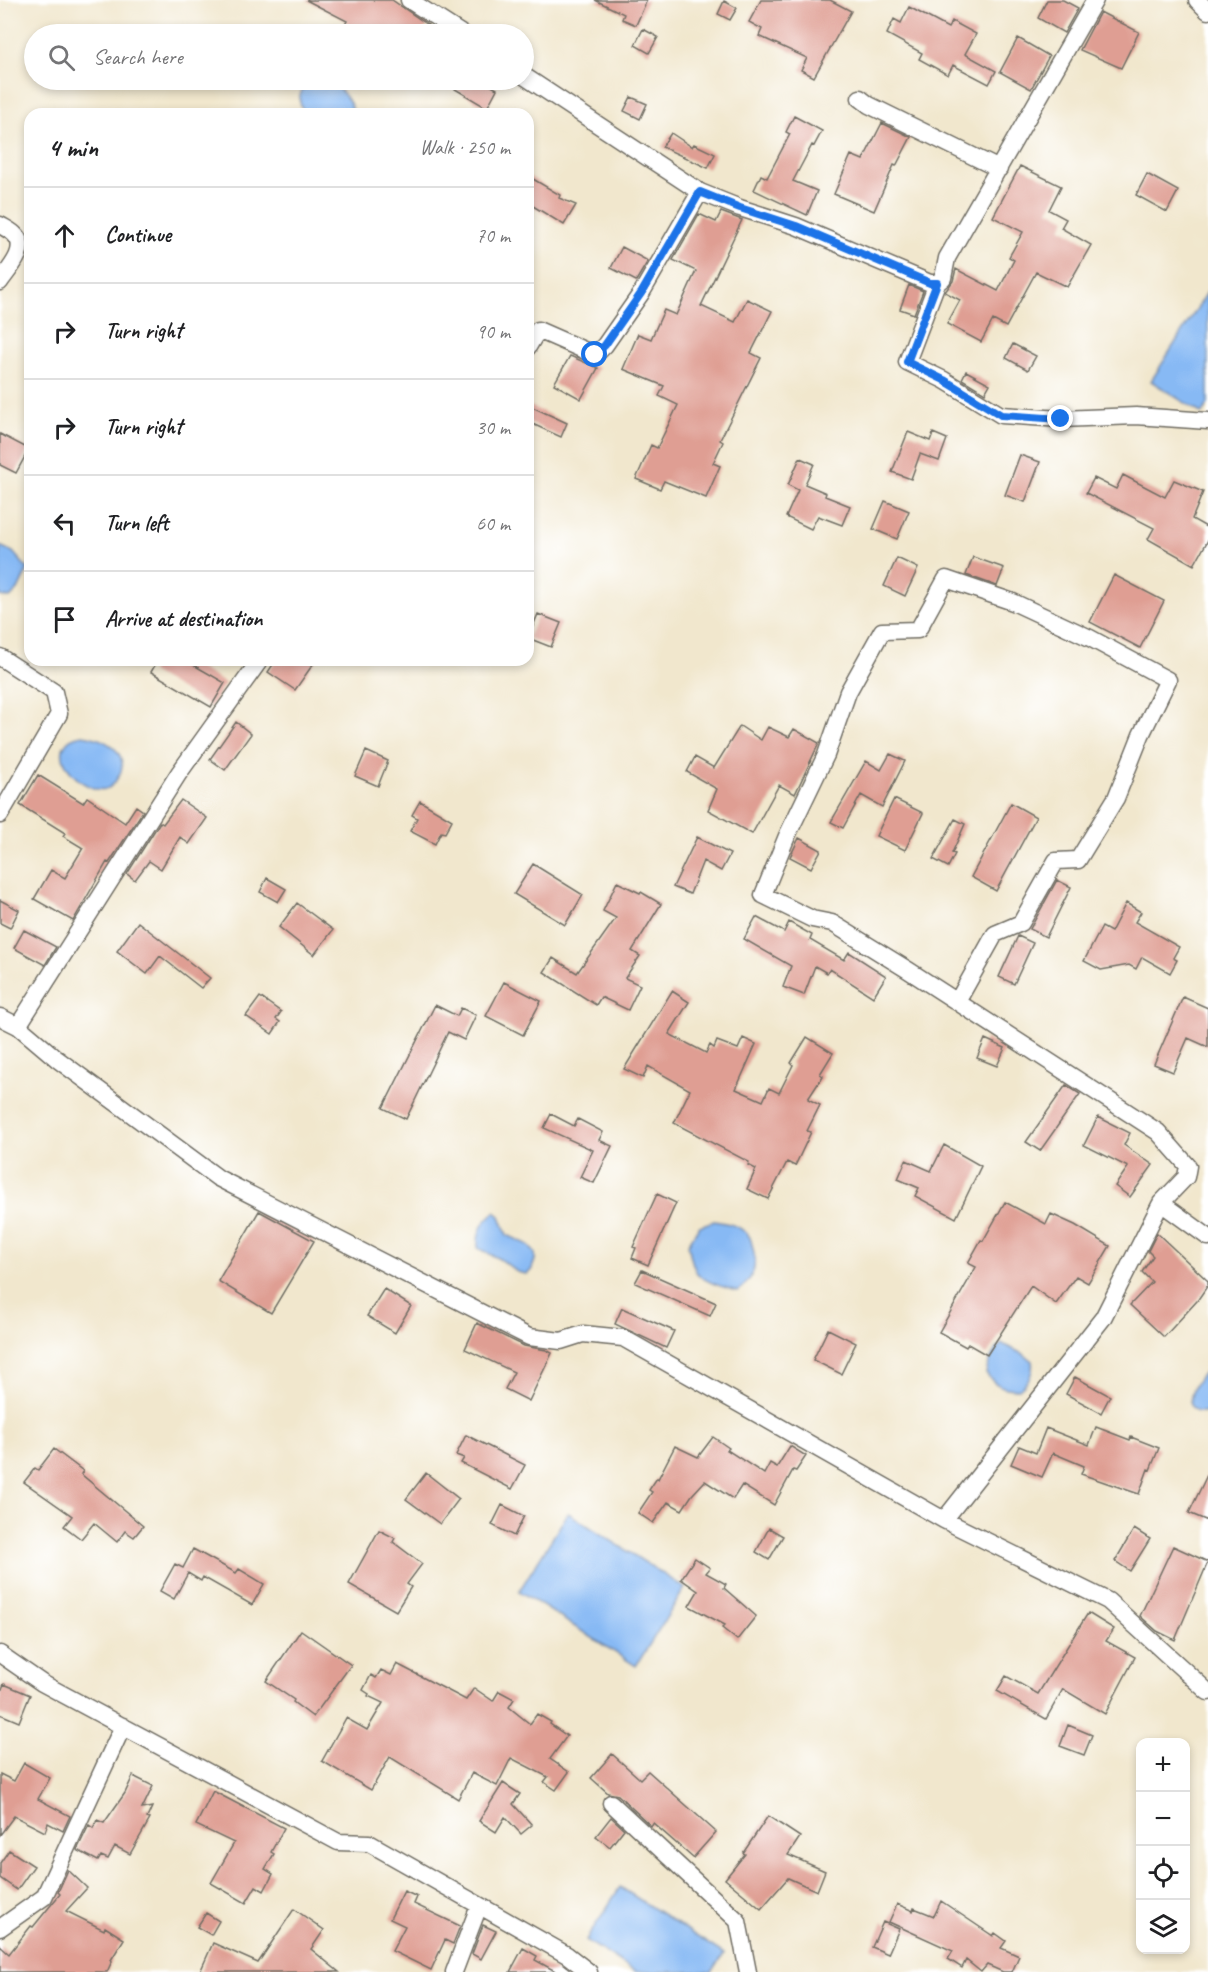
<!DOCTYPE html>
<meta charset="utf-8">
<style>
:root{--surface:#fff;--page:#f2f2f2;--text:#202124;--muted:#757577;--line:#e0e0e0}
body{margin:0;font-family:Caveat,sans-serif;background:var(--page);color:var(--text)}
.controls{position:absolute;right:18px;bottom:18px;display:grid;overflow:hidden;border-radius:12px;box-shadow:0 3px 9px #0003}
.controls button{width:54px;height:54px;display:grid;place-items:center;padding:0;border:0;border-bottom:2px solid var(--line);background:var(--surface);color:var(--text);font:30px sans-serif}
.stop{position:absolute;width:18px;height:18px;margin:-14px;border:4px solid #1a73e8;border-radius:50%;background:#fff}
.stop.end{background:#1a73e8;border-color:#fff;box-shadow:0 2px 6px #0008}
.list{margin:0;padding:0;list-style:none}
h2{display:flex;justify-content:space-between;align-items:center;height:78px;margin:0;padding:0 24px;font-size:26px}
h2 small{font-size:20px;font-weight:400;color:var(--muted)}
.list li{display:grid;grid-template-columns:39px 1fr auto;gap:18px;align-items:center;box-sizing:border-box;height:96px;padding:0 24px;border-top:2px solid var(--line)}
.list b{display:block;font-size:22px;white-space:nowrap}
.list em{font-size:20px;font-style:normal;color:var(--muted)}
.icon{flex:none;width:33px;height:33px;fill:none;stroke:currentColor;stroke-width:2;stroke-linecap:round;stroke-linejoin:round}
.map{position:relative;flex:none;width:1208px;height:1972px;overflow:hidden}
.search{position:absolute;background:var(--surface);box-shadow:0 3px 9px #0003;left:24px;top:24px;width:510px;height:66px;display:flex;align-items:center;gap:15px;box-sizing:border-box;padding:0 21px;border-radius:33px;color:var(--muted);font-size:22px}
.panel{position:absolute;background:var(--surface);box-shadow:0 3px 9px #0003;left:24px;top:108px;width:510px;height:558px;border-radius:18px}
.map>svg:first-child{display:block}
.water{fill:#87b9f4;stroke:#597290;stroke-width:1.5}
.building{fill:#df9e93}
.lines{fill:none;stroke-linecap:round;stroke-linejoin:round}
.minor-casing{stroke:#706d64;stroke-width:19}
.minor{stroke:#fff;stroke-width:16}
.route{stroke:#1a73e8;stroke-width:8}
</style>
<div class="map">
<svg width="1208" height="1972" viewBox="0 0 1208 1972">
<rect width="100%" height="100%" fill="#fff"/>
<filter id="ink" filterUnits="userSpaceOnUse"><feTurbulence type="fractalNoise" baseFrequency=".0167" numOctaves="2"/><feDisplacementMap in="SourceGraphic" scale="12" xChannelSelector="R" yChannelSelector="G"/><feConvolveMatrix kernelMatrix="1 2 1 2 8 2 1 2 1" color-interpolation-filters="sRGB"/></filter>
<filter id="wash" filterUnits="userSpaceOnUse"><feTurbulence type="fractalNoise" baseFrequency=".008" numOctaves="4" result="noise"/><feDisplacementMap in="SourceGraphic" scale="24" xChannelSelector="R" yChannelSelector="G"/><feGaussianBlur stdDeviation="1.35" result="paint"/><feColorMatrix in="noise" values="0 0 0 0 0 0 0 0 0 0 0 0 0 0 0 0 0 1.4 0 .05"/><feComposite in="paint" operator="in"/></filter>
<g filter="url(#wash)">
<rect width="100%" height="100%" fill="#f1e7cd"/>
<path class="water" d="M312 80C318 80 326 79 331 83 342 89 352 103 354 114H307C295 103 299 88 312 80Z
M1208 291V404L1202 414 1151 381Z
M0 546 13 552 28 569 18 590 10 598 0 596Z
M82 735C110 738 138 759 111 786 95 802 45 760 69 740 72 737 78 736 82 735Z
M495 1212 500 1216 507 1235 527 1244 535 1253V1260L531 1271 526 1274 517 1272 503 1261 478 1248C477 1232 482 1222 495 1212Z
M714 1221C727 1223 740 1225 749 1236 750 1237 752 1243 752 1245 758 1263 754 1280 738 1291 726 1288 706 1283 697 1273 692 1266 690 1253 688 1244L699 1226Z
M1002 1344 1023 1354 1032 1361C1034 1373 1029 1381 1019 1389 1004 1389 995 1386 986 1373 989 1362 992 1351 1002 1344Z
M1208 1369V1414L1204 1412H1197L1190 1405C1190 1392 1197 1378 1208 1369Z
M568 1513 685 1588 636 1666 519 1591Z
M620 1887 724 1954 712 1972H635L586 1940Z"/>
<g id="blocks">
<path class="building" d="M306 0H392L428 25 422 34H340L347 21Z
M595 0H647L636 25 622 19 624 14Z
M761 0H830L851 11 814 77 801 70 807 58 759 36 762 29 749 22Z
M1047 0H1063L1078 8 1064 33 1038 18Z
M724 1 737 8 730 20 718 14Z
M909 7 948 28 952 21 976 34 965 54 996 71 989 84 953 65 948 75 919 59 922 53 887 34 894 19 901 23Z
M1100 12 1139 32 1121 68 1080 50Z
M643 29 658 37 649 53 635 45Z
M1018 38 1049 56 1031 89 1000 72Z
M440 80H481L497 89 487 108Z
M631 97 647 104 640 119 624 111Z
M794 116 822 131 814 146 812 145 793 181 817 191 807 215 754 190 761 175 767 178 790 134 786 132Z
M882 123 911 137 896 166 894 165 874 211 834 194 851 155 863 160Z
M671 133 692 147 694 144 715 154 708 168 662 147Z
M1020 166 1061 186 1049 210 1066 219 1061 228 1091 245 1067 287 1036 272 1006 327 993 320 981 342 947 324 960 300 945 292 953 281 956 269 998 291 1014 260 1009 257 1023 232 993 217Z
M1147 174 1178 191 1167 212 1136 195Z
M528 176 560 195 559 198 576 205 564 225 528 203Z
M721 212 742 220 701 306 735 322 747 299 772 311 751 353 761 358 720 440 723 442 713 463 720 466 706 498 664 481 660 489 636 479 651 445 657 448 678 405 659 396 664 386 623 369 638 334 651 339 664 310 676 315 696 271 673 260 699 214 716 222Z
M622 247 648 261 636 281 611 268Z
M909 285 923 291 914 314 900 309Z
M1013 344 1036 356 1028 370 1006 358Z
M570 356 598 368 581 399 554 384Z
M966 371 990 384 985 393 962 379Z
M528 405 567 423 561 437 528 422Z
M908 432 930 441 933 433 947 439 939 461 920 454 911 479 892 472Z
M0 434 29 449 16 473 0 465Z
M1020 455 1040 462 1025 502 1005 495Z
M800 458 814 464 805 484 826 493 825 496 850 506 842 525 818 516 811 529 786 517 798 490 788 485Z
M1123 475 1165 497 1174 480 1203 492 1192 519 1208 528V540L1194 565 1148 539 1154 528 1086 493 1094 478 1116 489Z
M885 501 909 511 897 539 873 529Z
M973 557 1004 568 997 586 966 575Z
M897 558 918 568 905 596 884 586Z
M1114 575 1164 601 1140 648 1090 622Z
M538 614 561 623 551 647 528 638Z
M158 660H185L225 683 211 707 151 672Z
M276 660H316L295 690 268 672Z
M236 722 251 734 225 770 210 759Z
M740 726 761 740 768 727 789 737 794 729 819 743 795 794 779 785 752 834 708 810 717 789 687 772 695 757 714 768Z
M366 751 388 761 378 786 355 776Z
M890 754 905 761 882 807 861 795 843 828 831 822 866 761 881 770Z
M38 775 83 803 87 797 125 823 136 806 143 811 109 863 107 862 73 921 34 899 51 870 65 878 83 848 63 836 65 833 20 805Z
M894 799 923 813 905 850 876 836Z
M181 800 207 818 189 844 180 837 161 869 149 861 135 880 127 874 160 822 163 824Z
M420 801 452 820 445 833 441 832 435 844 410 831 417 818 412 815Z
M1011 803 1036 817 996 891 971 877Z
M955 819 965 824 952 853 955 854 948 867 933 859Z
M697 837 730 854 721 871 703 861 690 894 673 887Z
M799 838 821 850 811 868 790 857Z
M533 864 583 895 565 925 514 894Z
M267 878 286 889 278 902 260 892Z
M1057 880 1071 887 1046 937 1030 929Z
M617 882 640 893 641 892 661 904 632 951 640 956 625 978 640 985 628 1010 601 997 596 1005 544 972 553 958 577 973 616 918 603 911Z
M0 900 19 910 10 928 0 923Z
M297 903 333 930 314 955 279 927Z
M1126 903 1141 912 1135 922 1179 947 1173 958 1177 960 1170 973 1142 957 1136 969 1129 965 1101 970 1084 961 1102 927 1111 932Z
M756 917 784 932 789 922 812 935 810 940 844 960 849 952 886 976 873 997 830 969 827 973 815 966 804 995 783 987 791 966 744 939Z
M138 922 210 978 201 988 160 956 147 974 117 951Z
M24 930 56 947 45 965 14 948Z
M1018 936 1033 943 1014 984 999 977Z
M504 982 541 1001 523 1035 486 1016Z
M672 991 689 1002 669 1034 706 1053 710 1045 714 1048 717 1041 738 1049 743 1038 756 1044 736 1089 763 1101 769 1088 779 1093 793 1065 791 1063 807 1037 833 1053 820 1074 823 1076 808 1099 820 1105 807 1131 811 1132 795 1166 787 1162 768 1199 747 1189 756 1169 748 1165 749 1162 674 1123 690 1090 648 1066 643 1078 624 1069Z
M260 997 281 1012 276 1019 280 1022 272 1034 246 1016Z
M1183 997 1208 1008V1047L1188 1038 1173 1072 1154 1064Z
M435 1005 457 1016 461 1008 476 1015 464 1040 448 1032 406 1119 383 1108Z
M985 1039 1005 1048 997 1066 977 1058Z
M1066 1085 1080 1094 1040 1151 1026 1142Z
M551 1114 574 1126 578 1119 603 1132 599 1140 612 1146 594 1183 580 1177 593 1150 544 1128Z
M1098 1117 1130 1133 1124 1145 1153 1165 1130 1197 1115 1186 1128 1167 1084 1145Z
M944 1145 981 1166 956 1218 915 1196 919 1188 898 1179 906 1160 931 1171Z
M657 1194 676 1203 648 1265 632 1258 636 1248 633 1247Z
M1005 1202 1046 1224 1051 1214 1075 1225 1110 1246 1088 1283 1076 1276 1056 1304 1031 1286 987 1355 968 1344 966 1347 939 1332 976 1267 968 1263 981 1240 983 1241Z
M259 1211 314 1241 271 1313 218 1281Z
M1157 1233 1208 1281V1285L1197 1301 1164 1337 1130 1305 1152 1282 1142 1272 1153 1256 1148 1251Z
M642 1270 716 1303 710 1316 635 1283Z
M384 1289 411 1306 395 1333 367 1316Z
M622 1308 674 1331 666 1348 615 1324Z
M477 1323 524 1346 546 1350 552 1353 529 1401 505 1389 514 1372 465 1349Z
M828 1329 856 1343 841 1374 813 1360Z
M1075 1377 1110 1396 1101 1413 1066 1394Z
M1096 1427 1130 1440 1131 1437 1159 1448 1150 1470 1148 1469 1139 1494 1081 1474 1084 1466 1053 1453 1042 1477 1011 1464 1019 1446 1036 1453 1046 1428 1089 1445Z
M466 1435 525 1465 512 1489 461 1463 464 1458 456 1455Z
M713 1437 729 1448 727 1450 764 1474 770 1463 777 1467 790 1446 806 1456 796 1471 793 1470 774 1505 742 1485 733 1499 705 1481 692 1495 682 1510 668 1502 653 1523 638 1513 652 1492 649 1490 657 1478 658 1479 675 1446 698 1457Z
M54 1449 83 1471 81 1474 143 1526 134 1537 125 1531 117 1542 94 1523 81 1539 64 1526 72 1516 24 1482 35 1468 38 1470Z
M426 1473 459 1499 440 1524 406 1499Z
M1208 1473V1521L1189 1513Z
M502 1505 524 1516 514 1536 492 1525Z
M769 1528 783 1536 769 1560 756 1552Z
M1134 1529 1150 1539 1130 1571 1115 1561Z
M379 1530 395 1538 393 1542 422 1564 407 1584 411 1587 396 1611 349 1584Z
M1173 1546 1208 1562 1175 1640 1157 1631 1140 1616Z
M193 1549 236 1573 239 1569 264 1584 252 1605 203 1577 201 1581 188 1573 174 1599 160 1591 175 1564 183 1568Z
M695 1558 710 1568 706 1573 726 1584 724 1588 756 1616 737 1640 722 1628 725 1625 689 1606 698 1591 681 1579Z
M1088 1613 1114 1629 1106 1641 1135 1657 1105 1714 1063 1689 1046 1719 997 1691 1006 1676 1038 1694Z
M301 1630 351 1665 313 1717 293 1702 294 1700 266 1681Z
M397 1664 466 1700 474 1688 493 1701 499 1691 514 1699 509 1707 530 1724 537 1714 551 1722 550 1724 567 1736 550 1759 569 1772 556 1790 544 1782 548 1777 511 1758 497 1786 472 1773 458 1799 390 1757 371 1790 322 1761 346 1718 367 1730 383 1703 368 1696 369 1694 363 1690 371 1675 376 1678 381 1670 391 1675Z
M4 1684 30 1695 19 1722 0 1714V1694Z
M1068 1725 1092 1735 1084 1755 1060 1746Z
M612 1754 640 1779 648 1771 716 1832 693 1858 653 1823 651 1826 618 1795 608 1793 591 1778Z
M24 1763 50 1778 38 1799 70 1816 63 1831 48 1823 45 1832 14 1816 0 1835V1774L14 1781Z
M133 1776 153 1786 142 1809 152 1807 147 1818 150 1819 130 1854 115 1846 108 1859 101 1856 98 1861 77 1850 89 1825 93 1828 97 1820 104 1823 125 1793Z
M503 1783 520 1794 513 1804 532 1825 521 1834 505 1817 496 1832 479 1821Z
M213 1791 284 1828 271 1852 274 1854 265 1869 273 1874 264 1891 256 1886 246 1903 211 1883 234 1843 196 1825Z
M768 1816 800 1837 788 1855 825 1871 817 1891 788 1878 761 1909 725 1879 745 1854 743 1853Z
M611 1817 624 1829 610 1847 596 1836Z
M9 1850 34 1866 17 1890 0 1878V1863Z
M68 1870 87 1888 66 1911 104 1930 105 1927 124 1939 111 1960 112 1961 107 1972H0V1946L9 1954 31 1926 33 1927 60 1894 58 1892Z
M404 1891 417 1897 414 1904 460 1926 453 1944 445 1940 431 1970 392 1951 405 1926 390 1919Z
M941 1901 993 1936 995 1933 1006 1941 1001 1948 1019 1956 1012 1972H1003L987 1965 981 1972 966 1960 962 1968 948 1959 953 1951 889 1922 897 1904 913 1911 914 1908 934 1916Z
M294 1909 324 1930 311 1949 339 1972H200L213 1943 258 1963Z
M206 1913 219 1921 211 1935 197 1927Z
M883 1922 899 1929 888 1954 872 1947Z
M483 1925 496 1931 481 1959 472 1954Z
M523 1948 537 1956 535 1960 557 1972H510Z"/>
</g>
</g>
<g filter="url(#ink)">
<use href="#blocks" fill-opacity="0" stroke="#706d64" stroke-width="1.5"/>
<g class="lines">
<defs>
<path id="minor" d="M409 0 462 34
M1197 0 1208 11
M524 76 700 192 740 208 796 226 930 283H937L943 278 947 258 1095 0
M860 98 869 105 999 169
M0 225C5 228 12 231 16 236 28 250 8 270 0 282
M937 283 907 362 944 380 1001 415 1061 419 1136 416 1208 421
M528 347 538 330 595 355 605 345 642 292 700 192
M0 657 54 692 59 714 0 815
M0 1017 18 1026 57 1059 218 1178 529 1337 561 1341 583 1334 623 1338 944 1520 1108 1601 1208 1692
M18 1026 179 773 260 660
M1161 1203 1208 1237
M944 1520 1103 1318 1161 1203 1186 1177 1188 1166 1158 1132 908 970 832 923 812 919 763 895 787 836 826 755 848 692 882 631 918 630 946 579 1013 602 1090 638 1168 680 1141 735 1116 798 1078 860 1056 861 1021 923 995 934 957 1002
M0 1654 42 1683 338 1842 369 1843 567 1955 589 1972
M611 1803 738 1921 748 1972
M0 1928 44 1897 123 1726
M454 1972 479 1906"/>
</defs>
<use href="#minor" class="minor-casing"/>
<use href="#minor" class="minor"/>
</g>
</g>
<g class="lines" filter="url(#ink)">
<path class="route" d="M595 355 605 345 642 292 700 192 740 208 796 226 930 283H937L907 362 944 380 1001 415 1061 419"/>
</g>
</svg>
<div class="controls">
<button>+</button>
<button>−</button>
<button><svg class="icon" aria-label="locate" viewBox="0 0 24 24"><circle cx="12" cy="12" r="6"/><path d="M12 2v4M12 18v4M2 12h4M18 12h4"/></svg></button>
<button><svg class="icon" aria-label="layers" viewBox="0 0 24 24"><path d="M12 4l9 5-9 5-9-5zM3 14l9 5 9-5"/></svg></button>
</div>
<div class="stop" style="left:595px;top:355px"></div>
<div class="stop end" style="left:1061px;top:419px"></div>
<div class="search"><svg class="icon" aria-label="search" viewBox="0 0 24 24"><circle cx="10" cy="10" r="6"/><path d="M15 15l6 6"/></svg>Search here</div>
<section class="panel">
<h2>4 min<small>Walk · 250 m</small></h2>
<ul class="list">
<li><svg class="icon" aria-label="ahead" viewBox="0 0 24 24"><path d="M12 20V5M6 11l6-6 6 6"/></svg><div><b>Continue</b></div><em>70 m</em></li>
<li><svg class="icon" aria-label="right" viewBox="0 0 24 24"><path d="M7 20v-9h11M14 6l5 5-5 5"/></svg><div><b>Turn right</b></div><em>90 m</em></li>
<li><svg class="icon" aria-label="right" viewBox="0 0 24 24"><path d="M7 20v-9h11M14 6l5 5-5 5"/></svg><div><b>Turn right</b></div><em>30 m</em></li>
<li><svg class="icon" aria-label="left" viewBox="0 0 24 24"><path d="M17 20v-9H6M10 6l-5 5 5 5"/></svg><div><b>Turn left</b></div><em>60 m</em></li>
<li><svg class="icon" aria-label="arrive" viewBox="0 0 24 24"><path d="M6 21V4h12l-3 4 3 4H6"/></svg><div><b>Arrive at destination</b></div></li>
</ul>
</section>
</div>
